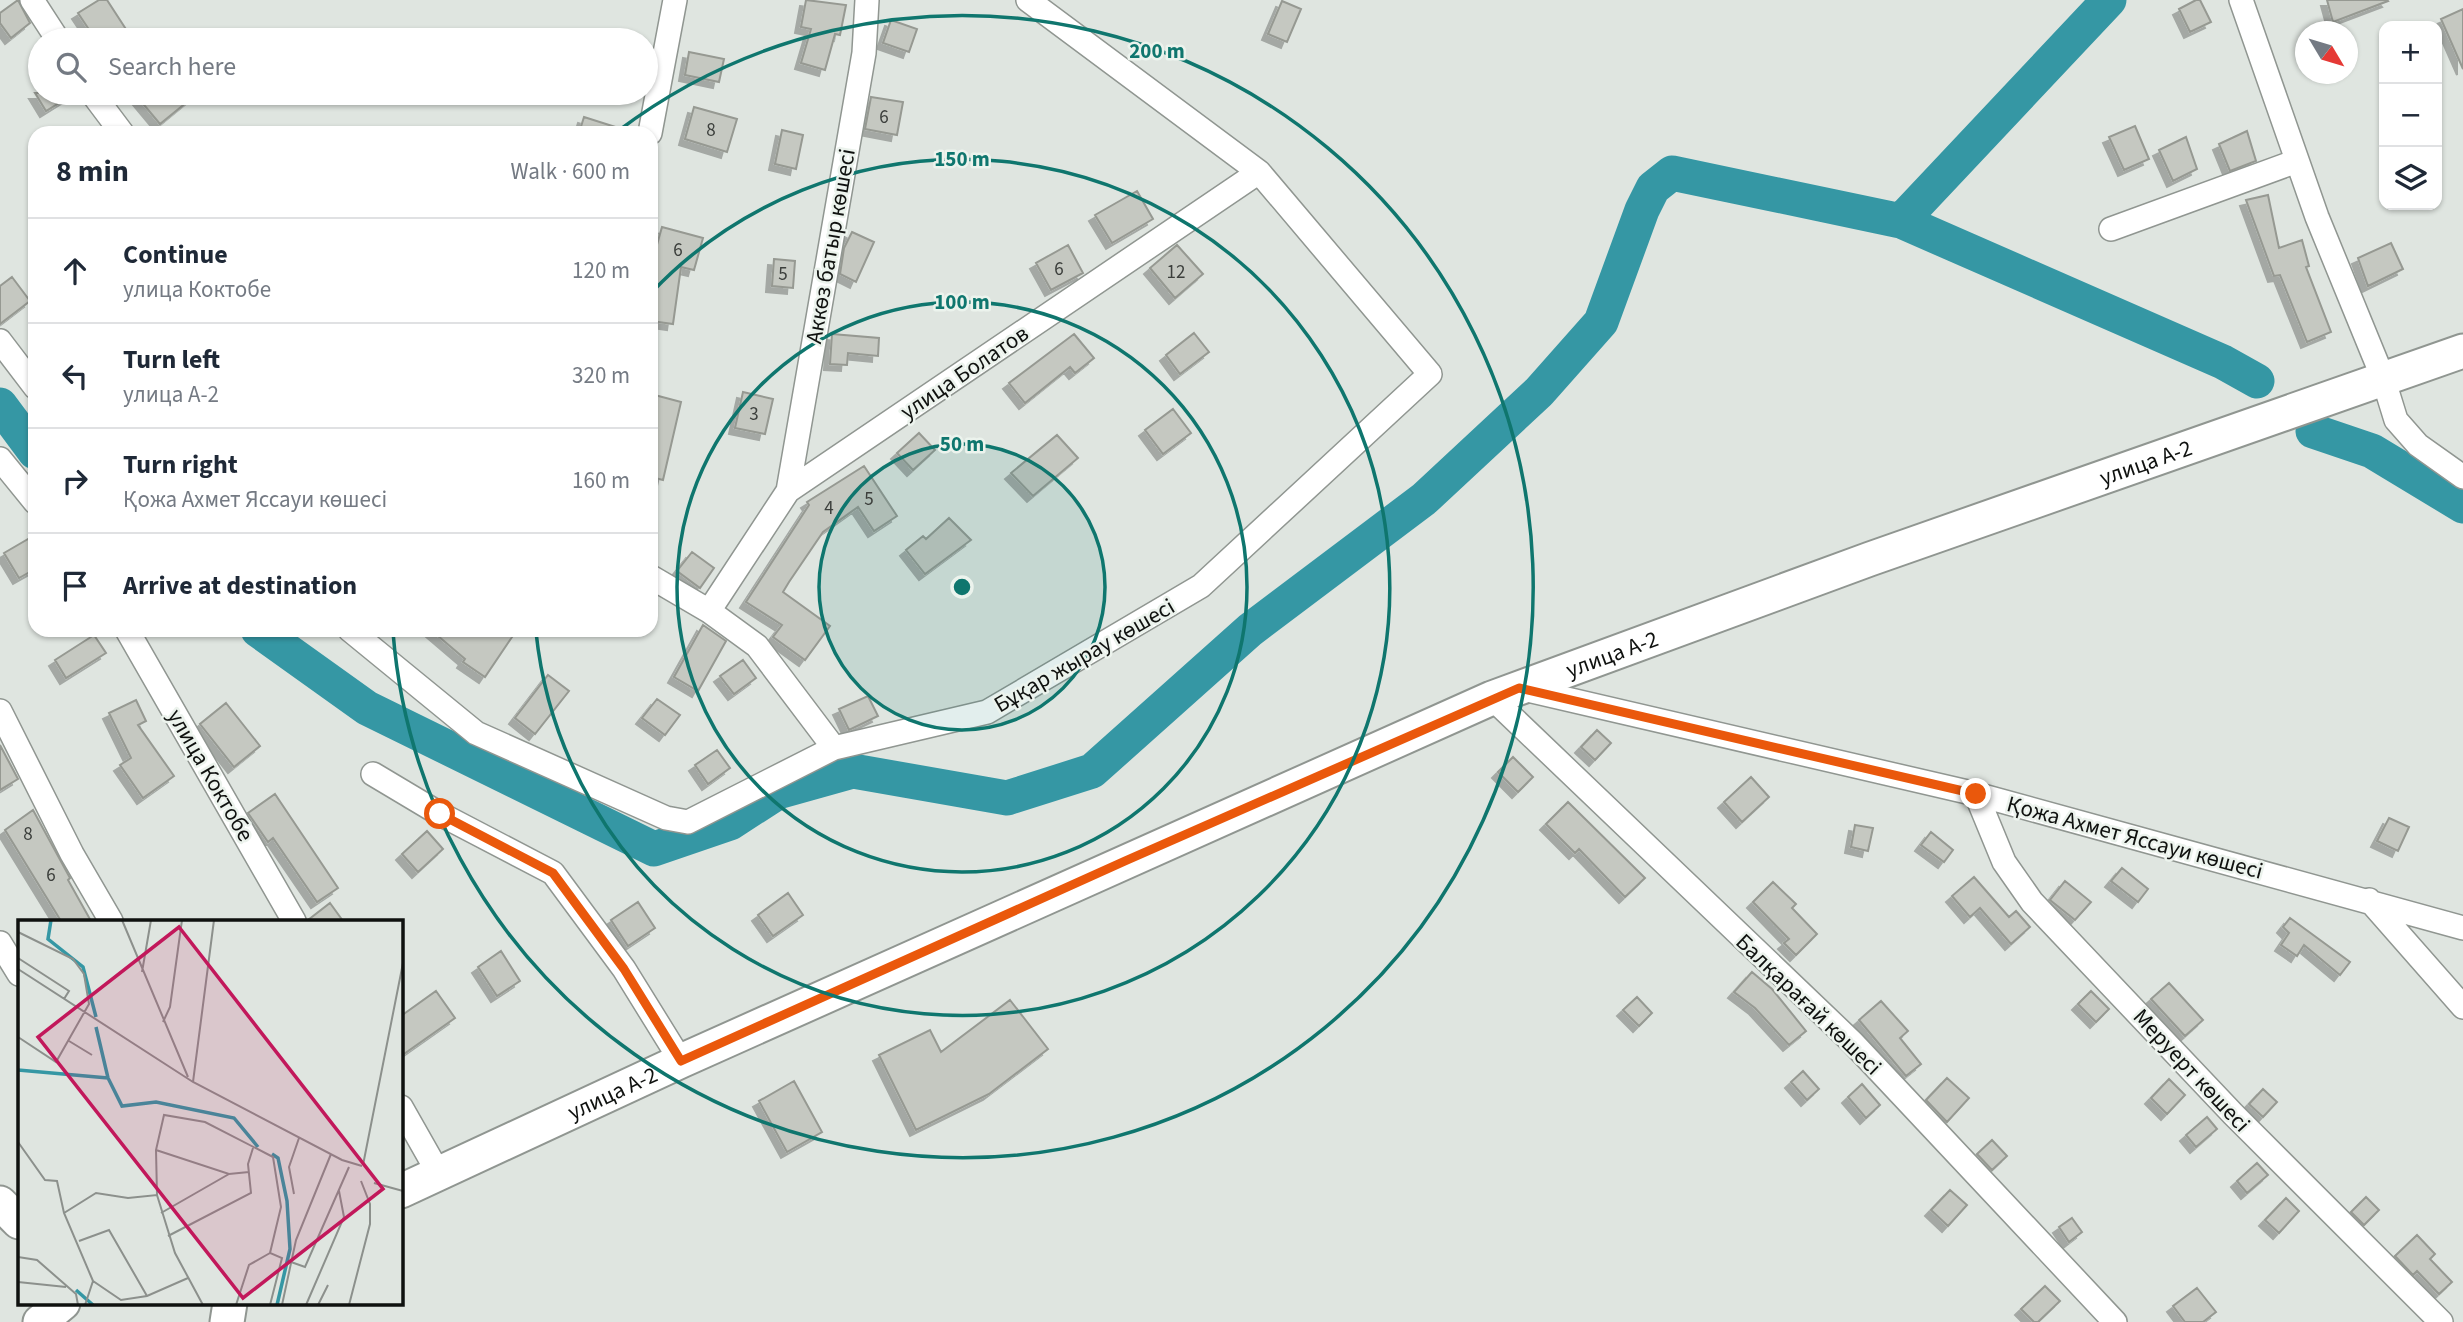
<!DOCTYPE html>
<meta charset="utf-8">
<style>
:root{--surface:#fff;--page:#f6f6f7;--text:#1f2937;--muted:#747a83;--line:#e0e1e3}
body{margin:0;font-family:"Source Sans 3",sans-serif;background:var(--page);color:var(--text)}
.controls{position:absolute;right:21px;top:21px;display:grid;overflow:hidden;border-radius:14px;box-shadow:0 2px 5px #0004}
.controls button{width:63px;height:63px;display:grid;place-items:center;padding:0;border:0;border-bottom:2px solid var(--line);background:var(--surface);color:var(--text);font:35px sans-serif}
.compass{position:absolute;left:2295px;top:21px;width:63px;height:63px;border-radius:50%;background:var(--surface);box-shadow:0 2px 5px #0004;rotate:128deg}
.stop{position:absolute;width:21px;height:21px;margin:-16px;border:5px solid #ea580c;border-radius:50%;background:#fff}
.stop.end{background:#ea580c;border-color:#fff;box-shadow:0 2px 7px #0008}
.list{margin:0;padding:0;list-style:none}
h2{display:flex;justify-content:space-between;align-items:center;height:91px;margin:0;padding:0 28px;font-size:30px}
h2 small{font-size:23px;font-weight:400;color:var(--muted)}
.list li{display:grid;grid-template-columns:46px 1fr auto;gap:21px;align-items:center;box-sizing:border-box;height:105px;padding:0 28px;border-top:2px solid var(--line)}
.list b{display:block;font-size:26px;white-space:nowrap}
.list p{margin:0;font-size:23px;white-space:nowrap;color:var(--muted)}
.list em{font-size:23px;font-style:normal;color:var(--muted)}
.icon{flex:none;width:38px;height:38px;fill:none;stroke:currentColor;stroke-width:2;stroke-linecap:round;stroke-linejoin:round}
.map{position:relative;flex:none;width:2463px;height:1322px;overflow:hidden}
.search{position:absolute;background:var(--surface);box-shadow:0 2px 5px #0004;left:28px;top:28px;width:630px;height:77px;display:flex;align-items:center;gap:18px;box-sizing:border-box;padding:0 24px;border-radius:38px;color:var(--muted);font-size:26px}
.panel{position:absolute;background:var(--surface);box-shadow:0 2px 5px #0004;left:28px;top:126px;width:630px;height:511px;border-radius:21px}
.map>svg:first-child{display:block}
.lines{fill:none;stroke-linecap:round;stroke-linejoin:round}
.river{stroke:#3597a4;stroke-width:35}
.building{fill:#c5c8c1;stroke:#969992;stroke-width:2;filter:url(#shadow)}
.minor-casing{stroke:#909691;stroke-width:26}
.secondary-casing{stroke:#909691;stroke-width:37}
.minor{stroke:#fff;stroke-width:23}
.secondary{stroke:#fff;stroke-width:33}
.route{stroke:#ea580c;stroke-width:9}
.ring{fill:none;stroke:#0f766e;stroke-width:3.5}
.labels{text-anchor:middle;stroke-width:5;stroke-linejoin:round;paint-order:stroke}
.number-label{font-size:19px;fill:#3c3f3c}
.street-label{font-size:23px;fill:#0f110f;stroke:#ecf3ed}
.inset-river{fill:none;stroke:#3597a4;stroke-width:3.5}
.inset-road{fill:none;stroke:#8c908c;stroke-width:2}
.view{fill:#c2185b;fill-opacity:0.15;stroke:#c2185b;stroke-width:3.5}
.inset-edge{fill:none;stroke:#0f110f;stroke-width:3.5}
.centre{fill:#0f766e;stroke:#ecf3ed;stroke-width:3.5}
.ring-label{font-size:21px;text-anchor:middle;font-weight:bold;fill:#0f766e;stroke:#ecf3ed;stroke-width:5;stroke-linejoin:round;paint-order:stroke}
</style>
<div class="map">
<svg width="2463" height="1322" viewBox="0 0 2463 1322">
<defs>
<filter id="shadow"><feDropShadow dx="-6" dy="6" stdDeviation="0" flood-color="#0004"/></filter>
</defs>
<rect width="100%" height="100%" fill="#dfe5e0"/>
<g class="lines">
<path class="river" d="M1901 221 2109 0
M0 405 35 452
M2313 431 2372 451 2463 506
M258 630 367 708 654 849 730 823 778 792 853 771 1007 798 1092 771 1250 630 1424 499 1539 392 1601 322 1642 210 1653 188 1672 173 1901 221 2223 362 2257 381"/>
</g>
<path class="building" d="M18 0 30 23 11 38 0 23V13Z
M99 0H107L133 40H96L78 13Z
M806 0 846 5 840 35 835 34 825 70 801 63 811 29 801 27Z
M2196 0H2200L2211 22 2190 32 2179 9Z
M2327 0H2387L2388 1 2333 22Z
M1282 1 1301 9 1287 42 1268 34Z
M2463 9V69L2441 19Z
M891 20 917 29 909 52 883 43Z
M689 52 724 59 719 82 685 75Z
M35 93H75L46 111Z
M134 93H198L160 124Z
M871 97 903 102 897 135 865 129Z
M694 107 737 119 727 152 685 139Z
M584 117 625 130V133H579Z
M2135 126 2149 159 2124 170 2109 137Z
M782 130 803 135 796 169 775 164Z
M2247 131 2256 161 2230 171 2219 144Z
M2186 137 2197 169 2173 181 2159 150Z
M1137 191 1153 219 1112 243 1095 215Z
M2268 195 2279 248 2302 240 2309 266 2306 267 2331 332 2307 342 2280 275 2274 276 2246 200Z
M662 227 703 238 694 270 681 267 673 324 651 321V266Z
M852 232 874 242 856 282 840 274 844 248Z
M2391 243 2403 269 2368 286 2358 258Z
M1068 245 1083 273 1051 290 1036 263Z
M1177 245 1203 274 1175 298 1150 268Z
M774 259 795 261 793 288 772 286Z
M12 277 30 301 0 324V286Z
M1194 333 1209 352 1180 374 1166 355Z
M832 334 879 338 878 356 848 353 847 365 830 364Z
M1074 334 1094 358 1075 373 1070 367 1025 403 1009 383Z
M743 392 773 399 765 434 735 428Z
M651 394 681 402 663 480 651 477Z
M1173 409 1191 433 1163 454 1145 430Z
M919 433 935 450 913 470 897 453Z
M1057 435 1078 458 1033 496 1011 473Z
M864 466 897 516 874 531 858 507 823 532 789 582 783 592 830 626 805 660 773 637 782 625 746 602 809 505 807 502Z
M949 518 971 540 925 574 906 550 923 536 926 539Z
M35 535V569L19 578 4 553Z
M692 552 714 568 700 588 677 571Z
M703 625 726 641 698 691 674 677Z
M431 630H502L512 637 485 677 463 662 465 659Z
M94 635 106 653 66 678 55 660Z
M743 660 756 678 734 694 720 676Z
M548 675 569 691 535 734 515 718Z
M868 696 878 716 849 730 839 709Z
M657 699 680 715 665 735 642 718Z
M136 700 146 721 138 725 174 776 143 798 120 765 131 758 109 713Z
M226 703 260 746 234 767 200 724Z
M1597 730 1611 743 1595 760 1581 747Z
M0 745 18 779 0 790Z
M717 750 730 768 708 784 695 765Z
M1513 757 1533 777 1518 792 1498 772Z
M1751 777 1769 797 1742 822 1724 802Z
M275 794 338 888 317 902 273 838 268 842 248 813Z
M1568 802 1645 878 1625 897 1579 849 1575 853 1546 824Z
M33 810 70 878 68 880 91 921H61L5 830Z
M2389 818 2409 827 2398 851 2377 841Z
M1855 825 1873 828 1868 851 1851 847Z
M427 831 443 849 418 872 402 854Z
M1931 832 1953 850 1944 862 1921 845Z
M2122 868 2148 889 2138 902 2111 881Z
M1974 877 2009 917 2016 911 2030 927 2011 944 1980 908 1970 917 1952 896Z
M2065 881 2091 902 2075 920 2050 900Z
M1773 882 1796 904 1792 908 1817 934 1796 955 1784 943 1789 939 1753 902Z
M788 893 803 915 773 936 758 915Z
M638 902 655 928 628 946 611 920Z
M330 903 343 921H308V920Z
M2290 918 2350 962 2340 975 2304 945 2297 956 2281 945 2289 933 2283 927Z
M501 951 520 981 497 996 478 967Z
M1752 972 1772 989 1806 1031 1789 1045 1755 1008 1734 992Z
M2169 983 2203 1020 2185 1036 2151 999Z
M436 991 455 1018 401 1056V1016Z
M2091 991 2109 1009 2096 1022 2078 1004Z
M1637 997 1652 1013 1639 1026 1623 1010Z
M1010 1000 1048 1049 989 1094 916 1130 879 1055 930 1030 941 1052Z
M1881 1001 1908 1031 1900 1038 1921 1064 1906 1076 1859 1020Z
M1803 1071 1819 1089 1807 1100 1791 1082Z
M1947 1078 1969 1098 1947 1122 1926 1100Z
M2169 1079 2185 1095 2167 1114 2151 1098Z
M794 1081 822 1132 787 1152 759 1101Z
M1862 1084 1880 1105 1866 1118 1848 1097Z
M2263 1089 2277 1102 2263 1117 2249 1104Z
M2207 1117 2217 1129 2196 1147 2186 1135Z
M1992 1140 2007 1156 1992 1170 1977 1154Z
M2257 1163 2268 1175 2247 1193 2237 1181Z
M1950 1190 1967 1205 1948 1226 1931 1210Z
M2366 1197 2379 1210 2364 1225 2351 1212Z
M2286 1198 2299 1211 2279 1233 2265 1220Z
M2072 1218 2082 1232 2069 1242 2059 1227Z
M2417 1235 2435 1254 2430 1259 2452 1282 2439 1294 2417 1271 2413 1275 2395 1256Z
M2045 1286 2060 1301 2038 1322H2034L2021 1309Z
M2197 1288 2216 1312 2203 1322H2185L2173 1306Z"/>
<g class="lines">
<defs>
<path id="minor" d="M32 0 58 40
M2241 0 2317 217 2383 378 2396 420 2418 445 2463 477
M92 93 122 133
M650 133 675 0
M2111 229 2297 161
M0 341 35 387
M0 459 35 502
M788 491 864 53 867 0
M651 577 709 611 757 646 834 748
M709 611 788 491 1259 172
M127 630 294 921
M350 630 476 733 666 818 688 822 834 748 987 712 1201 586 1430 374 1259 172 1028 0
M1519 688 1976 794 2463 928
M1492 698 1853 1043 2115 1322
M0 711 72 854 111 921
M373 774 440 814 553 873 624 969 681 1061
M1976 794 2004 862 2032 902 2233 1114 2441 1322
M2369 900 2463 1007
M0 943 19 974
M401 1107 439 1174"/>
<g id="secondary">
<path id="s1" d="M401 1191 681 1061 1492 698 1870 559 2463 351"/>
<path d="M0 1203 19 1222"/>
<path d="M40 1322 63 1303"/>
<path d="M227 1322 230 1303"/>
</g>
</defs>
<use href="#minor" class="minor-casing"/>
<use href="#secondary" class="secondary-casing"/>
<use href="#minor" class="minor"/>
<use href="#secondary" class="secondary"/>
</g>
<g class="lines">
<path class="route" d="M440 814 553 873 624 969 681 1061 1125 861 1519 688 1976 794"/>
</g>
<circle cx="962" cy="587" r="143" fill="#0f766e" fill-opacity=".12"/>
<g class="ring">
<circle cx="962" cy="587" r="143"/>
<circle cx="962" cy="587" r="285"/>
<path d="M652 292A428 428 0 1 1 536 632"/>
<path d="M618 131A571 571 0 1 1 393 632"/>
</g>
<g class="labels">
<g class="number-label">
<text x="884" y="123">6</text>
<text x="711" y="136">8</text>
<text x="678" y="256">6</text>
<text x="1059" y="275">6</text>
<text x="1176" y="278">12</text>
<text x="783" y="280">5</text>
<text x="754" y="420">3</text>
<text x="869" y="505">5</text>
<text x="829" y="514">4</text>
<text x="28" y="840">8</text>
<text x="51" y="881">6</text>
</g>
<g class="street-label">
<text transform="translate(830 246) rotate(-80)" y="8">Аккөз батыр көшесі</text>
<text transform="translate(964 372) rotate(-34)" y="8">улица Болатов</text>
<text dy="8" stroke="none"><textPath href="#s1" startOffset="1892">улица А-2</textPath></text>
<text dy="8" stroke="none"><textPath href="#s1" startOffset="1325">улица А-2</textPath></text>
<text transform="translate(1084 655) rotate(-30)" y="8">Бұқар жырау көшесі</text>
<text transform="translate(211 775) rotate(60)" y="8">улица Коктобе</text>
<text transform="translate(2135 837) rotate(15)" y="8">Қожа Ахмет Яссауи көшесі</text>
<text transform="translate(1809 1004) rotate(44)" y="8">Балқарағай көшесі</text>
<text transform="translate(2192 1070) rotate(47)" y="8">Меруерт көшесі</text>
<text dy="8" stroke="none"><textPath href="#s1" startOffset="233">улица А-2</textPath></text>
</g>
</g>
<g transform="translate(18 920)">
<rect width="385" height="385" fill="#dfe5e0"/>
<path class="inset-river" d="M33 0 30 19 65 47 78 97M78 107 90 158 104 186 138 182 216 198 240 227M0 150 90 158M254 234 260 238 269 281 272 329 259 385M58 370 75 385"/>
<path class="inset-road" d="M104 0 170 157M0 12 55 39 66 54 71 84 38 142 0 117M0 38 51 71 46 79M0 49 175 162 324 240 344 246M124 52 133 0M145 102 152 87 164 0M51 121 74 135M175 162 196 0M0 222 27 260 39 261 46 293 75 361M138 230 211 254 231 252M345 245 385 43M356 263 385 271M276 274 271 247 281 218M139 275 138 230 146 195 187 202 255 237 263 287 252 333 264 338 252 385M46 293 78 273 110 278 139 275 157 333 185 385M143 293 211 254M150 316 233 273 230 244 235 228M61 321 91 310 129 376M0 337 19 340 58 374 60 385M273 342 287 347 331 247M0 362 48 367M67 385 75 361 103 380 129 376 170 358M218 385 231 345 252 333M264 385 278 320 313 234M288 385 326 297 321 271M300 385 310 365M331 385 352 304V284L343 261"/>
<path class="view" d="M161 7 365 269 225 378 20 117Z"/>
<rect width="385" height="385" class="inset-edge"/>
</g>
<circle cx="962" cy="587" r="10" class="centre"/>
<g class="ring-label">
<text x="1157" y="58">200 m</text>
<text x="962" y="166">150 m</text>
<text x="962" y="309">100 m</text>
<text x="962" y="451">50 m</text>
</g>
</svg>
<div class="controls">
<button>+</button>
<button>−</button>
<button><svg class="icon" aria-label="layers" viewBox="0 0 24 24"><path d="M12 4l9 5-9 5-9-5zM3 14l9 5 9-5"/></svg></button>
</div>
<svg class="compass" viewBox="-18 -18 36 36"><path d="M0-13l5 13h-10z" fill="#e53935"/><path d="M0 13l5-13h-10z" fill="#747a83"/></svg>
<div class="stop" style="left:440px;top:814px"></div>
<div class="stop end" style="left:1976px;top:794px"></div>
<div class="search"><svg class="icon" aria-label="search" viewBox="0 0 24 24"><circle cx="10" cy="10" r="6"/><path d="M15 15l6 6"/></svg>Search here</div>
<section class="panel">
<h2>8 min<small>Walk · 600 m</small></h2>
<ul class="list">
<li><svg class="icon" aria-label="ahead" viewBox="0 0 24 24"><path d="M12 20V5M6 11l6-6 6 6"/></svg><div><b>Continue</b><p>улица Коктобе</p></div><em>120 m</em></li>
<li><svg class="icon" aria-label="left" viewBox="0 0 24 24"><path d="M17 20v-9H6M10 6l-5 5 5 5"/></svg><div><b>Turn left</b><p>улица А-2</p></div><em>320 m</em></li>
<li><svg class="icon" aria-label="right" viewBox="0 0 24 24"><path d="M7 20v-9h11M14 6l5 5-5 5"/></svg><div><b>Turn right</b><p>Қожа Ахмет Яссауи көшесі</p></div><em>160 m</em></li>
<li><svg class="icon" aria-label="arrive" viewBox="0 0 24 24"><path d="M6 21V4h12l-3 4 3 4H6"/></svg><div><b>Arrive at destination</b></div></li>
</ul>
</section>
</div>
